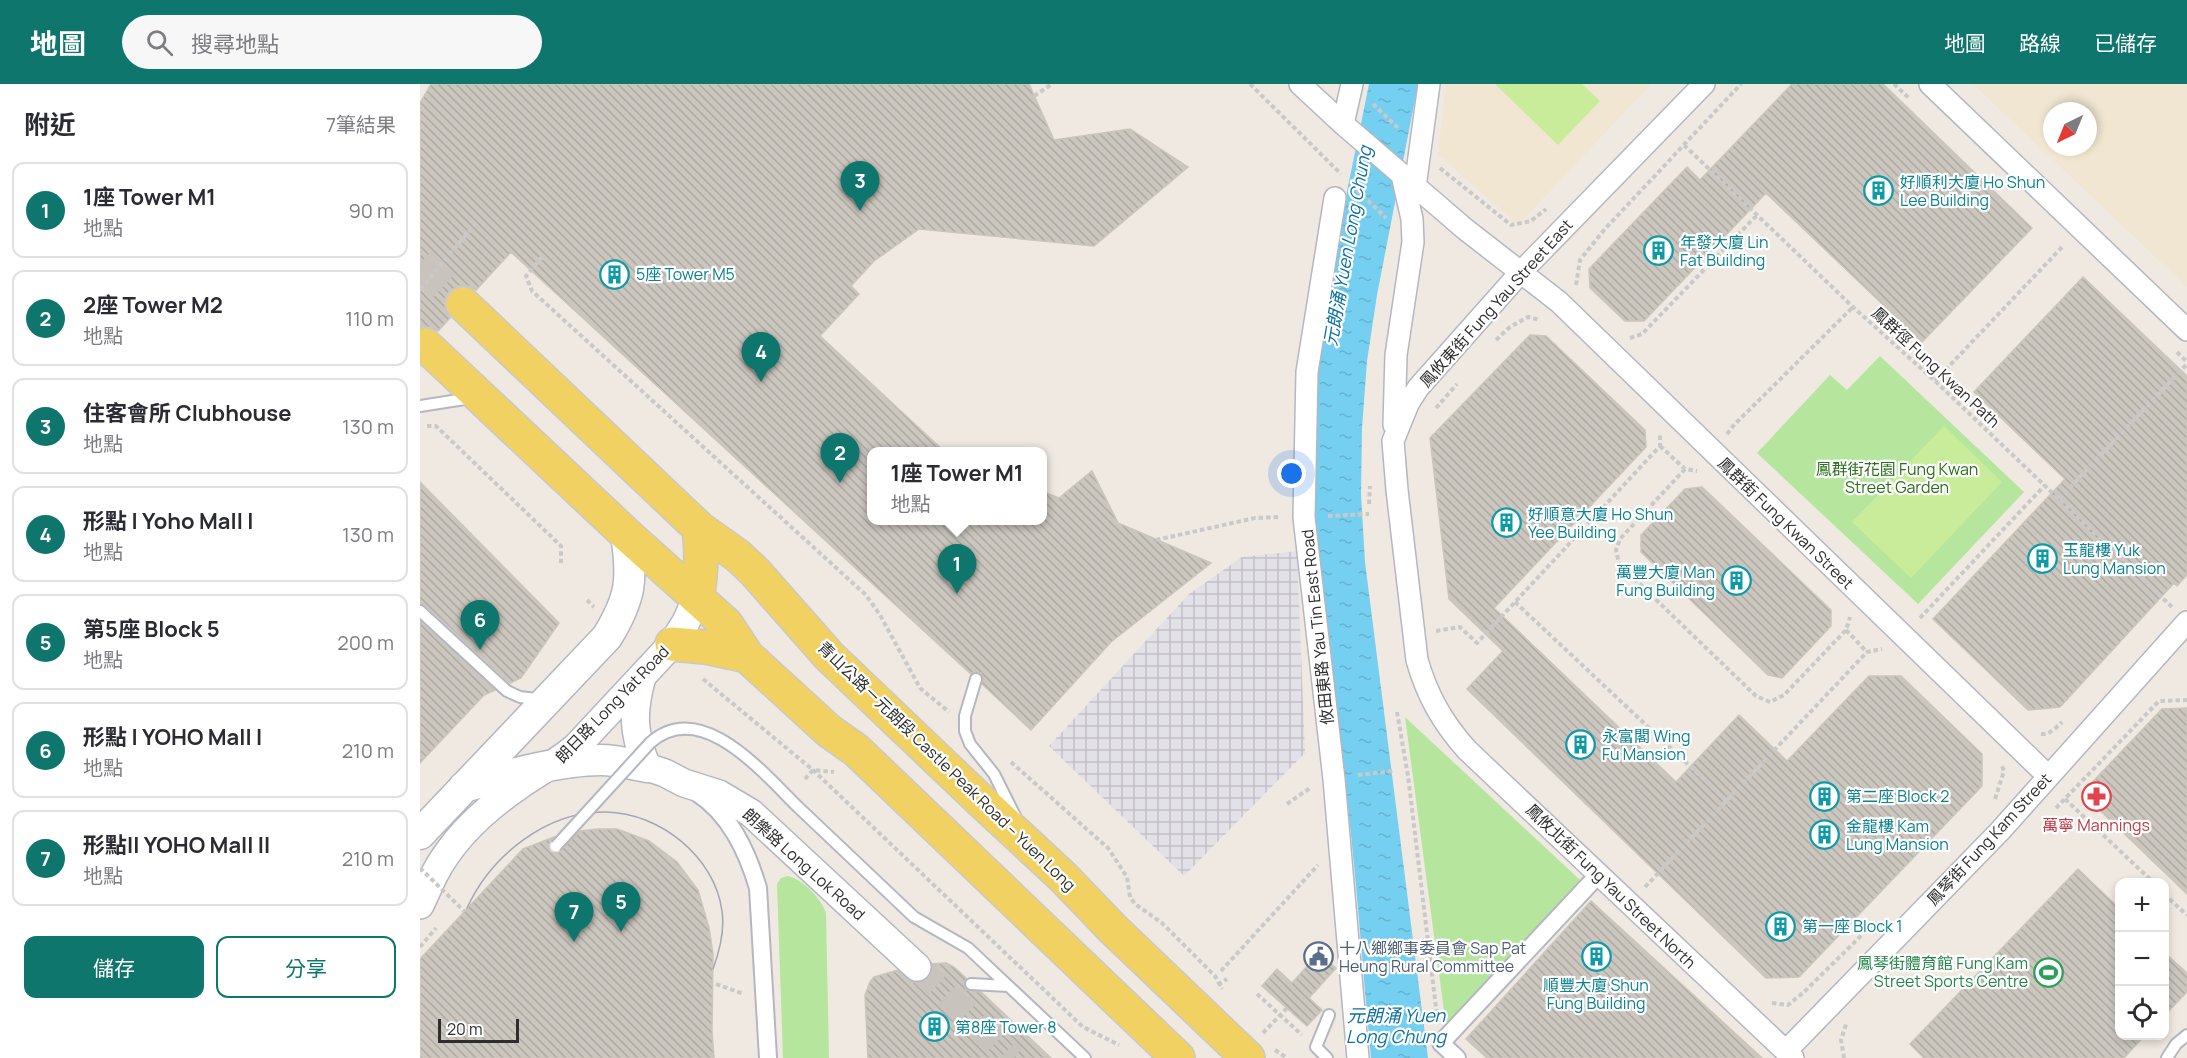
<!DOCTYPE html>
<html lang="zh-TW">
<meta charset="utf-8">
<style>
:root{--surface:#fff;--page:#f7f7f7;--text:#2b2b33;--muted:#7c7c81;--line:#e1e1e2;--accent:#0f766e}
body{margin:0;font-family:Manrope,"Noto Sans TC",sans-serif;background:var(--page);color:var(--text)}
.controls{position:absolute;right:18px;bottom:18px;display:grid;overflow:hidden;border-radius:12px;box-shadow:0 3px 9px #0003}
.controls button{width:54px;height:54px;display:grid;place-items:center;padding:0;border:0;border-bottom:2px solid var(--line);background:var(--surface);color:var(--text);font:30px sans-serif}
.compass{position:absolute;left:1623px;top:18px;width:54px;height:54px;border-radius:50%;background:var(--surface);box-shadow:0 3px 9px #0003;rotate:223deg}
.scale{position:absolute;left:18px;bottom:15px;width:81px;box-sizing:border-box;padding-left:6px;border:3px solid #2e2e2e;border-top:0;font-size:16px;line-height:21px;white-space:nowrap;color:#2e2e2e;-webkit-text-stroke:4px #fff;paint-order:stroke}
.you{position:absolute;left:872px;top:390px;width:21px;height:21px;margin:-15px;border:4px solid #fff;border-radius:50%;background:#1a73e8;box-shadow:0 0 0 9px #1a73e833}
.badge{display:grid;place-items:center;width:39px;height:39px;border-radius:50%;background:var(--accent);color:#fff;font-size:20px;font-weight:700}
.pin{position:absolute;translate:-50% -50px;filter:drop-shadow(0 2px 3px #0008)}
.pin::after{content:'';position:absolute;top:32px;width:21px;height:18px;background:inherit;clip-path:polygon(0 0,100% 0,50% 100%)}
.popup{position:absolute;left:447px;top:363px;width:180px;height:78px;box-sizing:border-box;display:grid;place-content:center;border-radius:12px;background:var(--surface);filter:drop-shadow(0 2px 4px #0005);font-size:20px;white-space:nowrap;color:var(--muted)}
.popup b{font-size:22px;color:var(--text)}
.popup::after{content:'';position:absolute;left:50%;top:100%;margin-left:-12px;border:12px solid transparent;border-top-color:var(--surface)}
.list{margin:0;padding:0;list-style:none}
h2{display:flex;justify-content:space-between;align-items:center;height:78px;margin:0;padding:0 24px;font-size:26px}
h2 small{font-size:20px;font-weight:400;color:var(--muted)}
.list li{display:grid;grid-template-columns:39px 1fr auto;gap:18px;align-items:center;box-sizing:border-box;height:96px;margin:0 12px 12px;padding:0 12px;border:2px solid var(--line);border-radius:12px}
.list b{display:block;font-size:22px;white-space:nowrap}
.list p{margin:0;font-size:20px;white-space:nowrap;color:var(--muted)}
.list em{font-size:20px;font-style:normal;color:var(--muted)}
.actions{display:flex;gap:12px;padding:18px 24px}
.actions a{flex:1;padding:14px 0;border:2px solid var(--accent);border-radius:12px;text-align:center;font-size:21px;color:var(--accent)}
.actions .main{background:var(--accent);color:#fff}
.icon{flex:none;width:33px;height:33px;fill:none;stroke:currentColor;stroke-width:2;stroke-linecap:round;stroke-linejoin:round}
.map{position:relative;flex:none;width:1767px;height:974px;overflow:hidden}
header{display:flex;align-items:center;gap:36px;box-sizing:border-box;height:84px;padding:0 30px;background:var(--accent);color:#fff}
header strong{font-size:28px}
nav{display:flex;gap:33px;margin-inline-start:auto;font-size:21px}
.search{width:420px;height:54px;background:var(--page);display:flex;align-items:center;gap:15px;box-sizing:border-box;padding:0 21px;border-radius:33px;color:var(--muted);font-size:22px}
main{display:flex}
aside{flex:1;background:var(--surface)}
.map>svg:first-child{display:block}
.industrial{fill:url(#industrial-grid)}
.education{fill:#f0e6d1;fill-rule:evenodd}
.park{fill:#b6e59e}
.pitch{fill:#c9ec9a}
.water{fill:url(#water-ripples)}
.building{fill:url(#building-back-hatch);stroke:#cbc5ba;stroke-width:1.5}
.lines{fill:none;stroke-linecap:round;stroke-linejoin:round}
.tertiary-tunnel{stroke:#c8c4bd;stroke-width:27;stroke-dasharray:27 14;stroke-linecap:butt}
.primary-tunnel{stroke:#c8c4bd;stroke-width:33;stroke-dasharray:33 16;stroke-linecap:butt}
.service-casing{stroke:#b4b7c1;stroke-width:14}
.pedestrian-casing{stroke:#b4b7c1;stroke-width:20}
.minor-casing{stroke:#b4b7c1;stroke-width:24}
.tertiary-casing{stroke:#b4b7c1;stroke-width:30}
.secondary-casing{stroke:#b4b7c1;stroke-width:33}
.primary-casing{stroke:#c9c9c9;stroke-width:36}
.path{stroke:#c9c9c9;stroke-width:4;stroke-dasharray:4.5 3;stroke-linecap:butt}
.service{stroke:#fff;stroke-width:10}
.pedestrian{stroke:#fff;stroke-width:16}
.minor{stroke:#fff;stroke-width:21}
.tertiary{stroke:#fff;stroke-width:27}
.secondary{stroke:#fff;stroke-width:30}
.primary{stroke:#f2d163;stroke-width:33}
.tram{stroke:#a3a6b8;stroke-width:1.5}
.service-bridge-casing{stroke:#b4b7c1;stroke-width:14;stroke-linecap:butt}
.path-bridge{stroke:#c9c9c9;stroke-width:4;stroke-dasharray:4.5 3;stroke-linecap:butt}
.service-bridge{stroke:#fff;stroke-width:10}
.labels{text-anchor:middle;stroke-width:4.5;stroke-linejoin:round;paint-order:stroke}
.culture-label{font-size:16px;fill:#0d838f;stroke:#fff;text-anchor:start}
.street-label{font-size:16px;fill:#2e2e2e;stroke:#fff}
.park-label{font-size:16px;fill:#2c6e1b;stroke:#fff}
.health-label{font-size:16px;fill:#be3a42;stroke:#fff}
.service-label{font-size:16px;fill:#4e5e75;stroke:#fff;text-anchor:start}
.leisure-label{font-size:16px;fill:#27864d;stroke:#fff;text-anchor:end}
.water-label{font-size:18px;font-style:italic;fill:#0d6fa3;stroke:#fff}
</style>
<header>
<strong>地圖</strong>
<div class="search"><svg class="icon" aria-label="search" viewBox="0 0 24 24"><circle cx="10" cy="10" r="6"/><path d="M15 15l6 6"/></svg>搜尋地點</div>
<nav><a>地圖</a><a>路線</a><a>已儲存</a></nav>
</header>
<main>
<aside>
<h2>附近<small>7筆結果</small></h2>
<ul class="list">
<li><span class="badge">1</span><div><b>1座 Tower M1</b><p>地點</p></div><em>90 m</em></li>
<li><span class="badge">2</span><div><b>2座 Tower M2</b><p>地點</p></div><em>110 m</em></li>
<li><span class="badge">3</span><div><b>住客會所 Clubhouse</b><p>地點</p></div><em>130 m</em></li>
<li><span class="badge">4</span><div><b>形點 I Yoho Mall I</b><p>地點</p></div><em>130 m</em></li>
<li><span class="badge">5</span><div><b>第5座 Block 5</b><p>地點</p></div><em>200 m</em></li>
<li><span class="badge">6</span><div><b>形點 I YOHO Mall I</b><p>地點</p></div><em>210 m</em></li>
<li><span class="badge">7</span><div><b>形點II YOHO Mall II</b><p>地點</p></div><em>210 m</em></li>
</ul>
<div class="actions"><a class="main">儲存</a><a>分享</a></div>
</aside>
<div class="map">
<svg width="1767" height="974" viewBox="0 0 1767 974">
<defs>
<pattern id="industrial-grid" width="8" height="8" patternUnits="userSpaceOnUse" patternTransform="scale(1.5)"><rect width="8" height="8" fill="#e3e1e8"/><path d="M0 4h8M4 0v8" fill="none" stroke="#c3c1c7"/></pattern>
<pattern id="water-ripples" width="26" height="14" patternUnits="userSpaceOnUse" patternTransform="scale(1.5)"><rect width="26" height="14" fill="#75cff0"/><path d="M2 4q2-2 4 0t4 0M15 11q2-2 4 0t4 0" fill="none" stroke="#66b2ce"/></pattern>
<pattern id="building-back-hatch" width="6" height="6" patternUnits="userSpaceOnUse" patternTransform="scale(1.5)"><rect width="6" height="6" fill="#cbc7bf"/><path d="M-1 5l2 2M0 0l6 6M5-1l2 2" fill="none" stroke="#afaba4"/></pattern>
</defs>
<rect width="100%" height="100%" fill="#efe9e1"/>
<path class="industrial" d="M877 467 885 669 764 792 629 662 769 510 822 473Z"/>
<path class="education" d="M1026 0H1231L1098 141 1018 70Z
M1553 0H1767V203L1763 199ZM1632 27H1668V63H1632Z"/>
<path class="park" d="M1460 272 1604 408 1498 520 1337 369 1410 291 1427 306Z
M985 633 1160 796 1026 942Z
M368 792C383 796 401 814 406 829L409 974H363L357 800 361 794Z"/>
<path class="pitch" d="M1075 0H1162L1180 17 1138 61Z
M1524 342 1582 398 1491 494 1432 438Z"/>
<path class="water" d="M949 0H998L957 211 947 277 942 344 941 410 945 478 1008 974H951C942 879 936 784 924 689 910 573 889 458 894 341 898 226 927 112 949 0Z"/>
<path class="building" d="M11 0H609L634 56 710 45 768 83 674 162 499 145 454 177 431 202 439 210 400 252 525 368H452V436H622V407L639 414 672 387 698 439 791 479 691 558 611 646 562 600 563 594 561 589 555 588 551 590 91 168 56 206 48 202H38L29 208 25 215V225L30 234 18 247 10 243H0V19Z
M1372 0H1463L1612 144 1502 258 1346 109 1224 237H1205L1170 204 1169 185 1267 83 1280 96Z
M1663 193 1767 292V491L1757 502 1754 499 1640 623 1608 626 1513 535 1645 395 1554 308Z
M1110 251 1126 252 1225 346 1226 363 1074 524 1256 698 1319 631 1367 677 1449 592H1481L1562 670V702L1379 893 1346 894 1047 605 1083 567 1029 515 1010 354Z
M0 398 139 539 101 594 90 599 5 521 0 520Z
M1282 403 1411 526V542L1362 594 1348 591 1221 468V451L1265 405Z
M0 537 75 606 64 611 0 679Z
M1767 624V810L1662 709 1742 625Z
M178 745H197L229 757 257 778 278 806 289 844 293 870 292 948 294 974H0V875L103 765 134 753 129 760V764L131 768 138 769 160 747Z
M1658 785 1700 825V951H1725L1704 974H1504L1490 960Z
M1171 817 1342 974H1067L1046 955Z
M1744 868 1767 889V908L1744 932Z
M899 869 916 884 889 914 902 926 887 942 842 902 857 885 872 899Z
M526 879 534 883 546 894 544 900 546 906 561 908 631 974H448L445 911 450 898 454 893 478 886 493 898H501L509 893 512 887V880Z"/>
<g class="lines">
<path class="tertiary-tunnel" d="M497 883 593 974"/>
<path class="primary-tunnel" d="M0 179 43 220"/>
<defs>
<path id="service" d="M0 322 51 314
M0 527 87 607 100 613 123 616
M556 595 545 632V647L550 660 574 690 595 732
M378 723 494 833 548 864 665 974
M551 900 588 902
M907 974 896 963 909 931
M1747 974 1756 960 1767 951"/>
<path id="pedestrian" d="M276 708C310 730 327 767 338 804L348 974
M1037 974 1021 959 1179 790"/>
<path id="minor" d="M880 0 923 40 1045 145 1139 218 1628 692
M1284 0 1101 188 998 304 988 320 973 357 977 406 997 576C1007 611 1022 638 1047 666L1373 974
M1510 0 1767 246
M923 40 932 0
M995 103 1009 0
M915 114 887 288 884 433 914 695 938 974
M974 341 976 271 993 158 992 135 982 91
M1366 967 1580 747 1767 538"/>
<path id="tertiary" d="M222 593C212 629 213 649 227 683L245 689 264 699 299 710 331 729 497 883
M0 821C5 811 9 801 14 791 32 756 64 726 96 704 116 689 138 679 157 662L252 560 266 538 277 513"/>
<path id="secondary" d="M44 703C84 692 139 676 181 676 196 676 211 680 227 683
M0 750 187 553C211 514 213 496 206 450"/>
<path id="primary" d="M43 220 279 444 318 472 335 488 409 572 560 716 643 793 693 845 828 974
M5 261 206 450 306 540 327 572 409 647 436 666 758 974
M277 513C282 489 282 468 279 444
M252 560 285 563 327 572"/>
</defs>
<use href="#service" class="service-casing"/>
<use href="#pedestrian" class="pedestrian-casing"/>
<use href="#minor" class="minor-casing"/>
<use href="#tertiary" class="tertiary-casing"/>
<use href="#secondary" class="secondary-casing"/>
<use href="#primary" class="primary-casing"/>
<path class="path" d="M830 0 921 90
M1474 0 1490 15
M614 12 632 0
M953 20 980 46
M1264 61 1433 223 1515 297 1752 523
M1020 84 1091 141 1111 137 1126 125
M937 106 966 134
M122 173 106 192 112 207 446 511 460 531 500 604 529 628
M1156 201 1160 176 1184 146 1321 0
M1210 254 1222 250 1337 131
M1076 256 1090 243 1108 233 1120 236
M1757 268 1767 278
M1515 297 1644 161
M1016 324 1037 300
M7 342H16L141 462V479
M1307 350 1314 341 1433 223
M1240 362 1265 385 1277 387
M1265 385 1200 455 1196 466 1199 480 1336 612 1350 618 1364 611 1426 546 1430 533
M1639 415 1767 280
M949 420 950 402
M908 432 949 430
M736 456 835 434 861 433
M167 516 174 523
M1095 518 1307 717
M1500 534 1625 401
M1426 546 1447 568
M1016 547 1040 543 1057 559 1240 362V350
M283 595 393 686 663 943 699 961
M977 628 988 692 1017 932
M1621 650C1629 651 1636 644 1642 638
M591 678 688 764 707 793 710 813 715 820 742 839 795 892 802 905
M938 691 973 687
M385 695 393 686 414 688
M1575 715 1584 687 1582 682
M1645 715 1733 798
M867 720 890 704
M1636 724 1739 617 1767 616
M1225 803 1447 568 1462 565
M1744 810 1767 831
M0 863 16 844
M801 887 898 781
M296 900 324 910
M798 901 807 895
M837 910 882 951
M1352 919 1368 921 1384 908 1453 840
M843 949 867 924
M855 966 867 974
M1424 974 1421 956 1426 940"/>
<use href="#service" class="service"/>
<use href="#pedestrian" class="pedestrian"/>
<use href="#minor" class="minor"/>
<use href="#tertiary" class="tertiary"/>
<use href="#secondary" class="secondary"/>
<use href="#primary" class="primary"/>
<path class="tram" d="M47 824C71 772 126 727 186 728 240 729 295 773 302 827 305 847 300 866 293 885"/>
<defs>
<path id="service-bridge" d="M136 762 230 659C281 613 343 689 378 723"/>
</defs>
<use href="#service-bridge" class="service-bridge-casing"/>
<path class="path-bridge" d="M0 205 58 137
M0 784 44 827"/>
<use href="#service-bridge" class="service-bridge"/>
</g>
<defs>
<symbol id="building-ring" viewBox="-11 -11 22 22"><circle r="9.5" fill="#fff" stroke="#0f9aa8" stroke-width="1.5"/><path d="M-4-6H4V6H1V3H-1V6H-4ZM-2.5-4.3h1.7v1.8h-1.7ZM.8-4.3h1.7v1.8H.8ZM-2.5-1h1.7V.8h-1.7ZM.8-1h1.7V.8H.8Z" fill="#0f9aa8"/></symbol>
<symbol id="pharmacy-ring" viewBox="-11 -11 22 22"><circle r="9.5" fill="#fff" stroke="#e0444e" stroke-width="1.5"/><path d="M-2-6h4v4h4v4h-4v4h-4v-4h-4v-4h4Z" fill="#e0444e"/></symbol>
<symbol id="civic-ring" viewBox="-11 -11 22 22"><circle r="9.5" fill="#fff" stroke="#5c6f8a" stroke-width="1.5"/><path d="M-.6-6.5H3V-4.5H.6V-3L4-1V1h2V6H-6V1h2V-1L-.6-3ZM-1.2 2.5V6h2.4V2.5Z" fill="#5c6f8a"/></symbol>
<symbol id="stadium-ring" viewBox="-11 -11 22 22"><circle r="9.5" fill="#fff" stroke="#2e9e5b" stroke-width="1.5"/><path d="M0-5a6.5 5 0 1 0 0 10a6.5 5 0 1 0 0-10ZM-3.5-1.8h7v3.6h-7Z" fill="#2e9e5b"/></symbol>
</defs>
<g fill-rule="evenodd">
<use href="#building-ring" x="1442" y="90" width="33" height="33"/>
<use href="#building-ring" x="1222" y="150" width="33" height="33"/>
<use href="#building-ring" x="178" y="174" width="33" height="33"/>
<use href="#building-ring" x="1070" y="422" width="33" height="33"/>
<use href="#building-ring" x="1606" y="458" width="33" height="33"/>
<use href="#building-ring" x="1300" y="480" width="33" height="33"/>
<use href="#building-ring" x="1144" y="644" width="33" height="33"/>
<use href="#building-ring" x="1388" y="696" width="33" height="33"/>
<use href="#pharmacy-ring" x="1660" y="696" width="33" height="33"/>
<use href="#building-ring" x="1388" y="734" width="33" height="33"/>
<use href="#building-ring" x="1344" y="826" width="33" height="33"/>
<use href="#civic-ring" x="882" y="856" width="33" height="33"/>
<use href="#building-ring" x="1160" y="856" width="33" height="33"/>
<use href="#stadium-ring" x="1612" y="872" width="33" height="33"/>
<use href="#building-ring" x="498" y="926" width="33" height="33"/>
</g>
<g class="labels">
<g class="culture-label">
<text x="1480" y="104">好順利大廈 Ho Shun<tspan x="1480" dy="18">Lee Building</tspan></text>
<text x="1260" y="164">年發大廈 Lin<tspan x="1260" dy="18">Fat Building</tspan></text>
<text x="216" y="196">5座 Tower M5</text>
<text x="1108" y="436">好順意大廈 Ho Shun<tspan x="1108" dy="18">Yee Building</tspan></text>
<text x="1643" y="472">玉龍樓 Yuk<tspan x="1643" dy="18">Lung Mansion</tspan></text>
<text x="1295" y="494" text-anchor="end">萬豐大廈 Man<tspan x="1295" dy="18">Fung Building</tspan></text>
<text x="1182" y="658">永富閣 Wing<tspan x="1182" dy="18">Fu Mansion</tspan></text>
<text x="1426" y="718">第二座 Block 2</text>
<text x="1426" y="748">金龍樓 Kam<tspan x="1426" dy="18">Lung Mansion</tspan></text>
<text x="1382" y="848">第一座 Block 1</text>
<text x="1176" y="907" text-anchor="middle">順豐大廈 Shun<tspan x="1176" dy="18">Fung Building</tspan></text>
<text x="535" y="949">第8座 Tower 8</text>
</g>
<g class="street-label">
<text transform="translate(1076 219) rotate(-48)" y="6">鳳攸東街 Fung Yau Street East</text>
<text transform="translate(1516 283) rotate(43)" y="6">鳳群徑 Fung Kwan Path</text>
<text transform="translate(1366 439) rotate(44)" y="6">鳳群街 Fung Kwan Street</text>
<text transform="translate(897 543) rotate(-96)" y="6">攸田東路 Yau Tin East Road</text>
<text transform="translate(192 620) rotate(-46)" y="6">朗日路 Long Yat Road</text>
<text transform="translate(527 682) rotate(44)" y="6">青山公路－元朗段 Castle Peak Road – Yuen Long</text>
<text transform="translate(1569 755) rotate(-47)" y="6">鳳琴街 Fung Kam Street</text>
<text transform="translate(384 780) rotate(42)" y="6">朗樂路 Long Lok Road</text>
<text transform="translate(1191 802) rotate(44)" y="6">鳳攸北街 Fung Yau Street North</text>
</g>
<g class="park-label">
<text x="1477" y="391">鳳群街花園 Fung Kwan<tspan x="1477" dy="18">Street Garden</tspan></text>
</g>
<g class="health-label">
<text x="1676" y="747">萬寧 Mannings</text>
</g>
<g class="service-label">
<text x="919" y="870">十八鄉鄉事委員會 Sap Pat<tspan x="919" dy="18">Heung Rural Committee</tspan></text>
</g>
<g class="leisure-label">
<text x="1608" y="885">鳳琴街體育館 Fung Kam<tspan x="1608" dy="18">Street Sports Centre</tspan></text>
</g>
<g class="water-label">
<text transform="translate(928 162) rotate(-80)" y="6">元朗涌 Yuen Long Chung</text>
<text x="976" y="938">元朗涌 Yuen<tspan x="976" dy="21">Long Chung</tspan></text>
</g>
</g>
</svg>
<div class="controls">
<button>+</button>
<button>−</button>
<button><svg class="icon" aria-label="locate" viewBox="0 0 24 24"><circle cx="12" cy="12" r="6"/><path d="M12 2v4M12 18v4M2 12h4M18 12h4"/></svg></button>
</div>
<svg class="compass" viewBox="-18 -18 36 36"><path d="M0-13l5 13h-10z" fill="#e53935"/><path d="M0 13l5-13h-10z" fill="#7c7c81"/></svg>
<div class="scale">20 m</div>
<div class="you"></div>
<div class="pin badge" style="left:537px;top:510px">1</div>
<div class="popup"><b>1座 Tower M1</b>地點</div>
<div class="pin badge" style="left:420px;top:399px">2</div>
<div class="pin badge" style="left:440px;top:127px">3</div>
<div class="pin badge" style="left:341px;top:298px">4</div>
<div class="pin badge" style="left:201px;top:848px">5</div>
<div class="pin badge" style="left:60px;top:566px">6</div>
<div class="pin badge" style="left:154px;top:858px">7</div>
</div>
</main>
